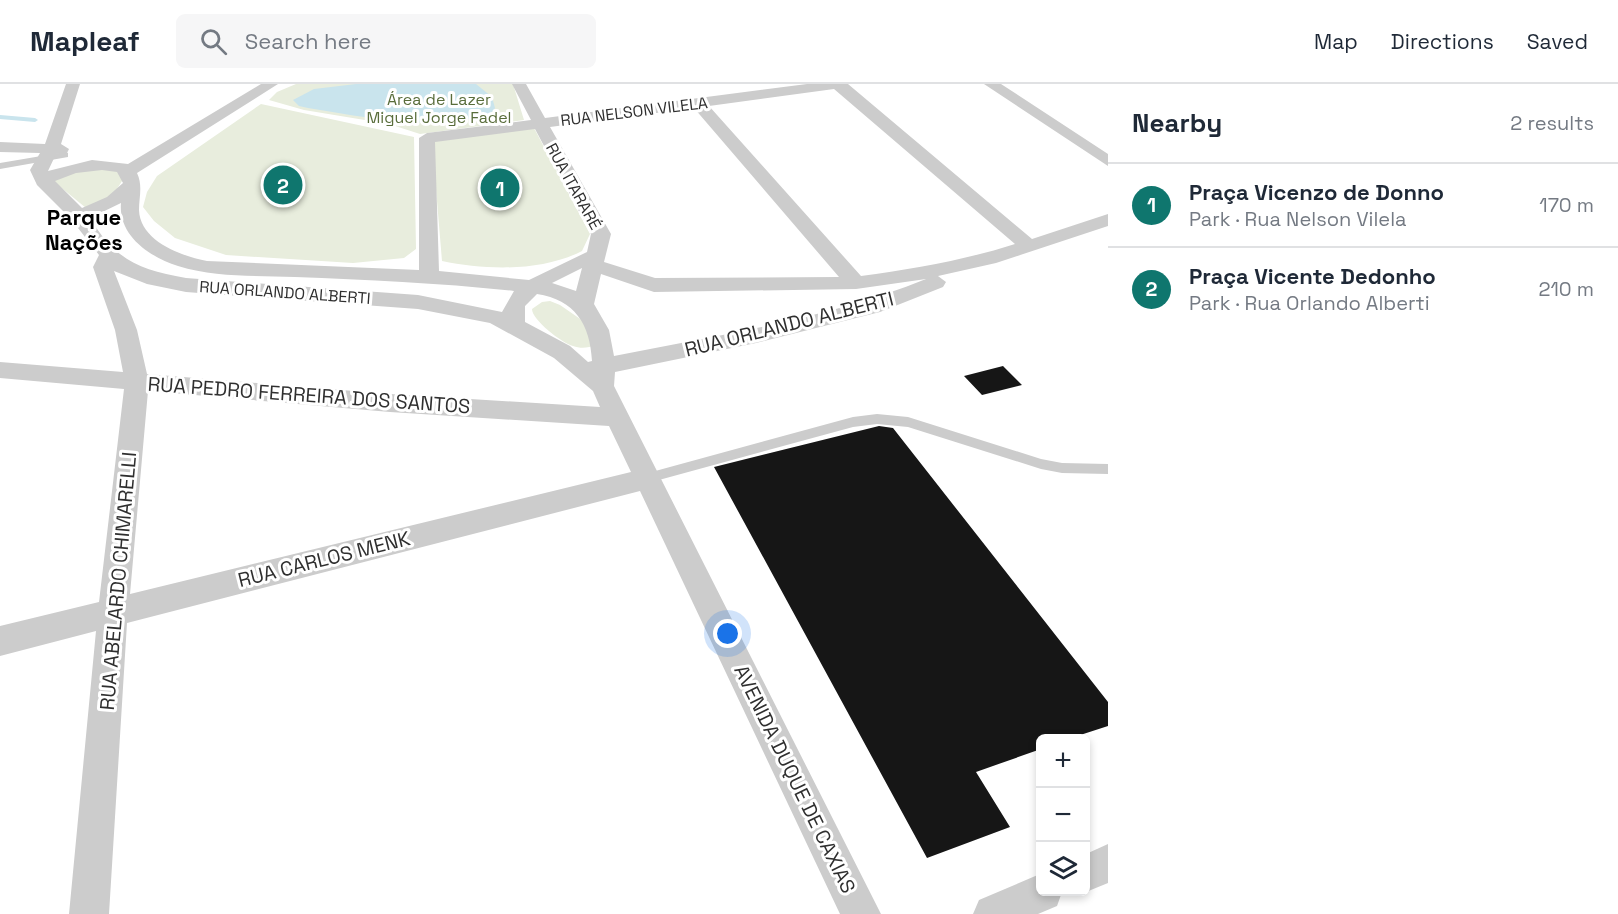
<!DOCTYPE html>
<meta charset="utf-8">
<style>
:root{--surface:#fff;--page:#f6f6f7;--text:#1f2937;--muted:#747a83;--line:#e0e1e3;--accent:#0f766e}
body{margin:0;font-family:"Space Grotesk",sans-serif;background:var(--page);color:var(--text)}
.controls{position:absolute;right:18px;bottom:18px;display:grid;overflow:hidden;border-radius:9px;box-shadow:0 3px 9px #0003}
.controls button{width:54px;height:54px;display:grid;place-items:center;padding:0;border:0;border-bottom:2px solid var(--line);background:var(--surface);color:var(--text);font:30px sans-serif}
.you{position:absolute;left:728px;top:550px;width:21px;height:21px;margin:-15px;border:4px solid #fff;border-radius:50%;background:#1a73e8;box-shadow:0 0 0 9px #1a73e833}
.badge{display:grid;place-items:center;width:39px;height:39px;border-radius:50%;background:var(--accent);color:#fff;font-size:20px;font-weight:700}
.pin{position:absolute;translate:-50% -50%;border:3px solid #fff;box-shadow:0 2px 6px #0006}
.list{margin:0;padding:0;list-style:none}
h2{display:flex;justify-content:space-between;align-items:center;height:78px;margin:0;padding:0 24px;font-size:26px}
h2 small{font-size:20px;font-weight:400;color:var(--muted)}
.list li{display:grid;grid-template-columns:39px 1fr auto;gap:18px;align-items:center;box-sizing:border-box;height:84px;padding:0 24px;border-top:2px solid var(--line)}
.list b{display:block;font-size:22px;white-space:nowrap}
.list p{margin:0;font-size:20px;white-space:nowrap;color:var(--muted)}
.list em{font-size:20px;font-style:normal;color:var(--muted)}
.icon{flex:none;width:33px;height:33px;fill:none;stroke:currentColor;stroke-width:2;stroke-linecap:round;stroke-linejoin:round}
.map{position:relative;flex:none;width:1108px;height:830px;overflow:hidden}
header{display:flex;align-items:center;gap:36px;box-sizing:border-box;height:84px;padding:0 30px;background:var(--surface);border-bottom:2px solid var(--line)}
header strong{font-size:28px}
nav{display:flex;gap:33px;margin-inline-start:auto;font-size:21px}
.search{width:420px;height:54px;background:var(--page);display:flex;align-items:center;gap:15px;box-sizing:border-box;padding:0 21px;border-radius:9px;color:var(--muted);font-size:22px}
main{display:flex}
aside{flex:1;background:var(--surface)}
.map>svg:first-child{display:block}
.green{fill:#e8eddd}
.water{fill:#c9e4ed}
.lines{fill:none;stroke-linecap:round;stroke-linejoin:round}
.stream{fill:#c9e4ed;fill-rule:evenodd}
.building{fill:#161616}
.lane{fill:#ccc;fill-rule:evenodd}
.street{fill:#ccc;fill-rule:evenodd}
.labels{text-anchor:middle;stroke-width:6;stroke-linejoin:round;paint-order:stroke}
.far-park-label{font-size:16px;fill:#596d3b;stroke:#fff}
.far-street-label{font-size:16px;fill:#2f2f2f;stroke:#fff}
.street-label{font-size:20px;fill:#2f2f2f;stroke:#fff}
.far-district-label{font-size:22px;font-weight:bold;fill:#000;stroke:#fff}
</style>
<header>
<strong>Mapleaf</strong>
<div class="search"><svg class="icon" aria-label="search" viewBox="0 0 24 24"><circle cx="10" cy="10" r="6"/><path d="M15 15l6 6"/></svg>Search here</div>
<nav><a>Map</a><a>Directions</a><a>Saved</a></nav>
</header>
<main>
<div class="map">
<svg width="1108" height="830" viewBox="0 0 1108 830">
<rect width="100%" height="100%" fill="#fff"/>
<path class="green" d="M296 0H513L524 36 420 50 389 40 304 26 269 16 277 8Z
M261 20 414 53 416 165 404 174 353 179 226 171 175 154 154 137 143 123 147 108 157 92Z
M534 44 590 150 582 167C541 188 486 186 442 177L432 57Z
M86 85 119 86 124 94 111 114 86 124 52 96Z
M550 217 560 221 589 241 596 261C588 264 581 265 573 262 562 259 532 236 532 225L542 218Z"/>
<path class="water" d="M356 0H476L492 13 495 24C491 32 483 32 475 34 416 45 366 33 308 24L299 22 293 16 314 5Z"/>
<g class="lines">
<path class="stream" d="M0 31 35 34 38 36 35 38 0 35Z"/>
</g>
<path class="building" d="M1003 282 1022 301 982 311 964 292Z
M879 342 893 344 1108 618V642L1071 654H1041V665L976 688 1010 743 927 774 714 383Z"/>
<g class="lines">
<path class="lane" d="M65 68 68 69V73L0 85V79Z
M877 330 908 333 1041 375 1062 379 1108 380V390L1062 389 1041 385 908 343 877 340 853 343 648 399 643 398 641 394 643 390 648 389 853 333Z"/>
<path class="street" d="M66 0H80L61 60 69 65 67 69 56 70 48 87 92 76 128 80 261 0H278L137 89C143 102 139 113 139 126 140 157 181 172 207 177L419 186V54L427 49 531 36 512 0H526L545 34 807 0H848L1032 155 1108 130V142L996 179 938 192 946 198 943 203 880 228 756 259 615 288 614 302 881 830H840L640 407 127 539 109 830H69L96 547 0 572V542L99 518 124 305 0 294V278L123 288 115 246 93 183 99 171 71 135 37 101 30 86 40 69 0 68V58L45 60ZM834 5 1015 160C965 176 913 185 861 192L709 22ZM694 24 839 193 655 194 604 178 611 150 550 43ZM535 45 591 150 587 168 529 196 439 187 435 58ZM102 86 117 88 123 99 107 113 82 124 55 97 76 89ZM121 119C118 152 150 173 178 182 216 194 256 191 295 193 368 196 441 199 514 207L502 228 418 211 186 194C140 186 115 176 90 134ZM582 184 576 207 552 199ZM114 187 147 200 186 208 418 225 490 239 554 274 593 307 600 323 390 310 147 290 137 246ZM601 190 654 208 856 205 926 195C827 235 719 251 614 272L609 246 594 220ZM537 210C575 216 590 240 592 277L588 278 570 262 525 238V222ZM148 307 390 328 609 342 631 388 130 510Z
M984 0H1001L1108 70V82Z
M1108 760V799L1086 808H1085L1086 770Z
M1040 790V808H1062L1057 822 1038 830H973L979 816Z"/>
</g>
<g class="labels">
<g class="far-park-label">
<text x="439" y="21">Área de Lazer<tspan x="439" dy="18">Miguel Jorge Fadel</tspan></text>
</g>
<g class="far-street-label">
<text transform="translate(634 27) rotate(-7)" y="6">RUA NELSON VILELA</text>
<text transform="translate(574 102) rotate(61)" y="6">RUA ITARARÉ</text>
<text transform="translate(285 208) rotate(4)" y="6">RUA ORLANDO ALBERTI</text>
</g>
<g class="street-label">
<text transform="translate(789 240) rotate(-14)" y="7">RUA ORLANDO ALBERTI</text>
<text transform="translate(309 311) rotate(4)" y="7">RUA PEDRO FERREIRA DOS SANTOS</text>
<text transform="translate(324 475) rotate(-14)" y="7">RUA CARLOS MENK</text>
<text transform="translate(118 497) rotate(-85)" y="7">RUA ABELARDO CHIMARELLI</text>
<text transform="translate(795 695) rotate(64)" y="7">AVENIDA DUQUE DE CAXIAS</text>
</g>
<g class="far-district-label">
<text x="84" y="141">Parque<tspan x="84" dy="25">Nações</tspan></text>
</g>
</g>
</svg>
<div class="controls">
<button>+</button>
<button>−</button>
<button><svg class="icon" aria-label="layers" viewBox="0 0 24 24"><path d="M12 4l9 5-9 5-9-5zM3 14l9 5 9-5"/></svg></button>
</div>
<div class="you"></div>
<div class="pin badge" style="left:500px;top:104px">1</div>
<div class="pin badge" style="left:283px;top:101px">2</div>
</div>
<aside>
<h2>Nearby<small>2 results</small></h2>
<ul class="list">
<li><span class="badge">1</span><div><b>Praça Vicenzo de Donno</b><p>Park · Rua Nelson Vilela</p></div><em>170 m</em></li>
<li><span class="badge">2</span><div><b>Praça Vicente Dedonho</b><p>Park · Rua Orlando Alberti</p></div><em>210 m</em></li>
</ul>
</aside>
</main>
